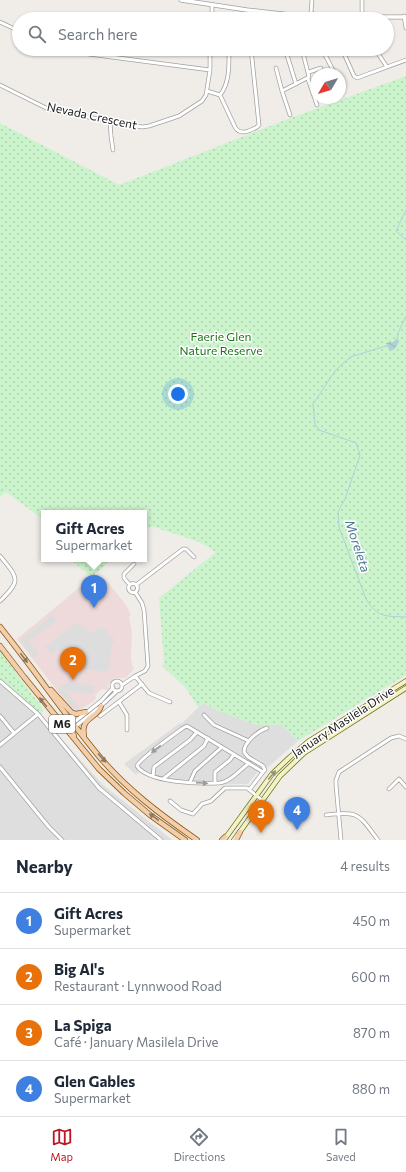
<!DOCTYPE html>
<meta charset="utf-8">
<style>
:root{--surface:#fff;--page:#f2f2f3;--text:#1f2937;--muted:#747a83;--line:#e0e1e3;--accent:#bb1724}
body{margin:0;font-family:Commissioner,sans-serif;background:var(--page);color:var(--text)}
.compass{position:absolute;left:310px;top:68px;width:36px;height:36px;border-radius:50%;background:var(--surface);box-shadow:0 1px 3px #0004;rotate:232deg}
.you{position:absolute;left:178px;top:394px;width:14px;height:14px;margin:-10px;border:3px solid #fff;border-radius:50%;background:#1a73e8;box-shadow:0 0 0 6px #1a73e833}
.badge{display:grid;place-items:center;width:26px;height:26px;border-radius:50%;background:var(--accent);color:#fff;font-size:13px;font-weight:700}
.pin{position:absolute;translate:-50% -33px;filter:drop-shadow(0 1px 2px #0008)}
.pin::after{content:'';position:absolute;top:21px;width:14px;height:12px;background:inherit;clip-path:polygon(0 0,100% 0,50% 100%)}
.popup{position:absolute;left:41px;top:510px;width:106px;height:52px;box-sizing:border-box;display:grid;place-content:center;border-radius:0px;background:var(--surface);filter:drop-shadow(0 1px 3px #0005);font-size:13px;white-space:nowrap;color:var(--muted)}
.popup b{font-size:15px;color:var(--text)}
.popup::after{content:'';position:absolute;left:50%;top:100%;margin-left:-8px;border:8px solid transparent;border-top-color:var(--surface)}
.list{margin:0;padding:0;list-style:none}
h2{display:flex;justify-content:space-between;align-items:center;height:52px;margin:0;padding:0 16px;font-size:17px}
h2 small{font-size:13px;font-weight:400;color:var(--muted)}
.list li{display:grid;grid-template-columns:26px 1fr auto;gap:12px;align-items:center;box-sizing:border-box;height:56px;padding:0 16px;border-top:1px solid var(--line)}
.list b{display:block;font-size:15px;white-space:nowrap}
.list p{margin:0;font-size:13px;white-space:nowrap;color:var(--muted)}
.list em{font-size:13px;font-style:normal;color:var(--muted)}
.icon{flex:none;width:22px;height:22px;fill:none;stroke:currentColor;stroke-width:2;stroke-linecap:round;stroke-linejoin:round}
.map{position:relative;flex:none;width:406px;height:840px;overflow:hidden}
.search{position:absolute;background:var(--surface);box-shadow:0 1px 3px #0004;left:12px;right:12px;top:12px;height:44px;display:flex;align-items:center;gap:10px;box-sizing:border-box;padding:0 14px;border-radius:22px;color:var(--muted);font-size:15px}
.sheet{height:276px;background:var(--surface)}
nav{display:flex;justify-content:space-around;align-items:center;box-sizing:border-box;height:56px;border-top:1px solid var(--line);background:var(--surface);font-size:11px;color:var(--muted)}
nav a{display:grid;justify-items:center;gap:2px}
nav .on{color:var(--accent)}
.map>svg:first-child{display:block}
.residential{fill:#dfdede}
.commercial{fill:#efdadb}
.park{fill:url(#park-dots)}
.parking{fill:#ddd}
.water{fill:url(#water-waves)}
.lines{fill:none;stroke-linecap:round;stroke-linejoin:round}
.stream{stroke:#aed2d8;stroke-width:1}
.minor-casing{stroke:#a2a2a2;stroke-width:4.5}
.tertiary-casing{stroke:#a2a2a2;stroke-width:5}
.secondary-casing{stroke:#6b6e12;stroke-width:5.5}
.primary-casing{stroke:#8d5a11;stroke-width:6}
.minor{stroke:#fff;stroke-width:3}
.tertiary{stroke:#fff;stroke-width:3.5}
.secondary{stroke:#f3f2c4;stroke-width:4}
.primary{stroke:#f2ceac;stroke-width:4.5}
.oneway{fill:#8a7866}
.oneway2{fill:#9b9b9b}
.oneway3{fill:#94947b}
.labels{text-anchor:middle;stroke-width:3;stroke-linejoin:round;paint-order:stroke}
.shield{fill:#fff;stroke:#646464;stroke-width:1}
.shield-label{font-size:11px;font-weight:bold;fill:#212121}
.street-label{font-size:12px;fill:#212121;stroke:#fff}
.park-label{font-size:12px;fill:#197519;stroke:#fff}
.water-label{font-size:13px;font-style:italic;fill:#507998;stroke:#fff}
</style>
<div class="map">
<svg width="406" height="840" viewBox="0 0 406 840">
<defs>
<pattern id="park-dots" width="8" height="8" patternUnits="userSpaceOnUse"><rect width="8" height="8" fill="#ccf4cc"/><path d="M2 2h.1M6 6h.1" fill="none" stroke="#afd1af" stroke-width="1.8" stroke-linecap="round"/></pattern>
<pattern id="water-waves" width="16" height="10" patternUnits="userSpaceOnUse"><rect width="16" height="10" fill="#aed2d8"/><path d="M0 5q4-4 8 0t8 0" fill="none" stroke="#95b4b9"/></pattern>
</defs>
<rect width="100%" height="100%" fill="#f0ede9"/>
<path class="residential" d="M0 661 44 719 102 784 172 840H0Z
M203 703 219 711 257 725H282L298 741 267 768 264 764 248 784 194 785 163 780 139 772 136 775 124 764 180 723 181 724Z"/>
<path class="commercial" d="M92 577 105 579 126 605 131 615 129 617 132 633 131 658 132 665 134 668 126 678H115L108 685 109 689 107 690 102 689 95 695 96 698 94 701 77 712 73 711 17 639Z"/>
<path class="park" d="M406 76V675L298 741 282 725H257L219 711 204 703 198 707 185 687 162 666 164 664 159 598 216 552 199 542 151 526 144 532V513H44V520L6 492 0 497V123L119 185 288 119Z
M70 559H112L91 577Z
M0 651 44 710 41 714 0 679Z"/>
<path class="parking" d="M52 615 57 621 29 641 39 654 34 658 20 641Z
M76 623 80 624 83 628 88 629V631L96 632V628L107 629V634L111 638 113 637 115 641 112 643 109 669 107 670 106 672 60 666 62 650H56L51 654 45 647Z
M68 682 95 686 92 694 65 690 79 708 75 711 57 689Z"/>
<path class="water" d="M396 339 399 340C398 345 395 350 390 351L386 343 393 342Z"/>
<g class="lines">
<path class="stream" d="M406 210 396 231 406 240
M397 340 398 333 406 316
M386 346 350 357 335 371 313 404 315 424 319 430 356 443 360 455 345 499 338 512 339 527 366 599C378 618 385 616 406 617"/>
<defs>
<path id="minor" d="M311 13 312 0
M404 16 406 28
M362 17V0
M212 19V5
M280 19 281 14
M0 22 19 31
M59 49 81 53 210 70
M293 49 287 55 296 84
M322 49 335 74
M342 49 354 76 357 78 406 60
M375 49 387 67
M276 68 282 91
M309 72 321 68
M308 79 317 105
M340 82 342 86
M0 85 46 108 56 111 142 127 149 126 179 116 202 101 206 95 210 70V49
M207 91 220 95 235 127C240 136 250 131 257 127L259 125 251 49
M220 95C230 83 229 64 229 49
M290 115 282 91 309 77 302 49
M110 121 111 136 113 150
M0 556C18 578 22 580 0 601
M128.5 588a4.5 4.5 0 1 1 9 0a4.5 4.5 0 1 1-9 0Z
M130 585 124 578V574L134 564
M136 585 183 549H186L194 557
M135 676 149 693 170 702
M112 686a5 5 0 1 1 10 0a5 5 0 1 1-10 0Z
M0 681 38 714 99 788 161 840
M122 685 135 676 145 671 148 666 144 610 142 603 135 592
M119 702 127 715V730
M204 715 214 725 249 741
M0 716 14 733
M100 716 142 684
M73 723 101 701 113 688
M76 726 101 706 117 691
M0 745 38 714
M249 763C240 770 230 782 219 783 200 784 148 783 137 766 139 759 175 734 183 728L187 726 263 772 250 789
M0 767 48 826 62 840
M263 772 265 770 263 766 248 757 244 752C244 742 258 731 267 728
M153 776 154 767 190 740 197 732
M163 779 204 746 208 738
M190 782 195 771 222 747
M215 783V772L230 760 234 754
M389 789 399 779 406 787
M170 801 181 810 193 814 202 804 211 801 225 788H247L262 800
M326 815C359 810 359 815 378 840
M341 840 336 785V780L339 772 391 738 399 736 406 739"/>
<path id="tertiary" d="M181 0 247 10 300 16 310 19
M308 15 311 13 319 17
M312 19 325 17H406"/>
<path id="secondary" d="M224 840 272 774 290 757 309 741 406 681
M234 840 280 776 304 753 406 688"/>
<path id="primary" d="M0 627C34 669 64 714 98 755 126 789 161 815 197 840
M0 646 24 677 99 769 124 793 150 815 185 840
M51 690 72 713 76 714 86 712
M73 723 71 729 74 736
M84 735C80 717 98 718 101 706
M222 840 225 837
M236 840 240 832"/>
</defs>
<use href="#minor" class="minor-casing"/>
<use href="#tertiary" class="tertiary-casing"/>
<use href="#secondary" class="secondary-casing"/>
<use href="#primary" class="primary-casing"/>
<use href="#minor" class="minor"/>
<use href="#tertiary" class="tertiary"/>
<use href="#secondary" class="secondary"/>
<use href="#primary" class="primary"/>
</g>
<defs><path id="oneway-solid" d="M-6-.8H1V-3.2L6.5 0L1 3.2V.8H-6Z"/></defs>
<g class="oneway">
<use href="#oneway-solid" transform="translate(24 658) rotate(53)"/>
<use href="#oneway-solid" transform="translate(43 702) rotate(-129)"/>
<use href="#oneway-solid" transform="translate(102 758) rotate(48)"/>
<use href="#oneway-solid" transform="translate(154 817) rotate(-144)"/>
</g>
<g class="oneway2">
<use href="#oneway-solid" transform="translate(156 749) rotate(143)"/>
<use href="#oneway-solid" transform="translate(202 783) rotate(4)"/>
</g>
<use class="oneway3" href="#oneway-solid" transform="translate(272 775) rotate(-50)"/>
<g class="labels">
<rect class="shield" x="49" y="715" width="26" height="18" rx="3"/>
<g class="shield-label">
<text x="62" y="728">M6</text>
</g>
<g class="street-label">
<text transform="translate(92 116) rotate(12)" y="4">Nevada Crescent</text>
<text transform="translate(343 722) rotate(-33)" y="4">January Masilela Drive</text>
</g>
<g class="park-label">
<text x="221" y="341">Faerie Glen<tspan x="221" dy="14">Nature Reserve</tspan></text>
</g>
<g class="water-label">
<text transform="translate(358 546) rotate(72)" y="5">Moreleta</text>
</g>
</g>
</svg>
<svg class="compass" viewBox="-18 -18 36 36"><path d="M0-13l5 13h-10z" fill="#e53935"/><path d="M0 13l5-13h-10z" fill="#747a83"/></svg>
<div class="you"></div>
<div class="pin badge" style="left:94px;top:608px;background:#3f7fe0">1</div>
<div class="popup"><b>Gift Acres</b>Supermarket</div>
<div class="pin badge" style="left:73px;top:680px;background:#e8710a">2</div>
<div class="pin badge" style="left:261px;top:833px;background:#e8710a">3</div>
<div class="pin badge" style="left:297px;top:830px;background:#3f7fe0">4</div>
<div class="search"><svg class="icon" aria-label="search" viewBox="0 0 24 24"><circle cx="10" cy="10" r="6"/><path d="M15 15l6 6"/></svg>Search here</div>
</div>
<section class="sheet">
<h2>Nearby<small>4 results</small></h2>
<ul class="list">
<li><span class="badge" style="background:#3f7fe0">1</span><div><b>Gift Acres</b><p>Supermarket</p></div><em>450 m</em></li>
<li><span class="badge" style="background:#e8710a">2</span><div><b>Big Al's</b><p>Restaurant · Lynnwood Road</p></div><em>600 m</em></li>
<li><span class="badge" style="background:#e8710a">3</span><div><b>La Spiga</b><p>Café · January Masilela Drive</p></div><em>870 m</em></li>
<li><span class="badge" style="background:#3f7fe0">4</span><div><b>Glen Gables</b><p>Supermarket</p></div><em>880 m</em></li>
</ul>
</section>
<nav>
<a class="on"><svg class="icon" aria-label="map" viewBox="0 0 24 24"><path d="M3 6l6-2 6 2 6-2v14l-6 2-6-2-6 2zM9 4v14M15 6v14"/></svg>Map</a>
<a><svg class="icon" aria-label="directions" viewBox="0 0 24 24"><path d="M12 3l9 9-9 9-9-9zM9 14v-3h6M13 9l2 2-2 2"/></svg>Directions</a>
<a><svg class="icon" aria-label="saved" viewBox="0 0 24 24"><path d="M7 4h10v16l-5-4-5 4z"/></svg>Saved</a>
</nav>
